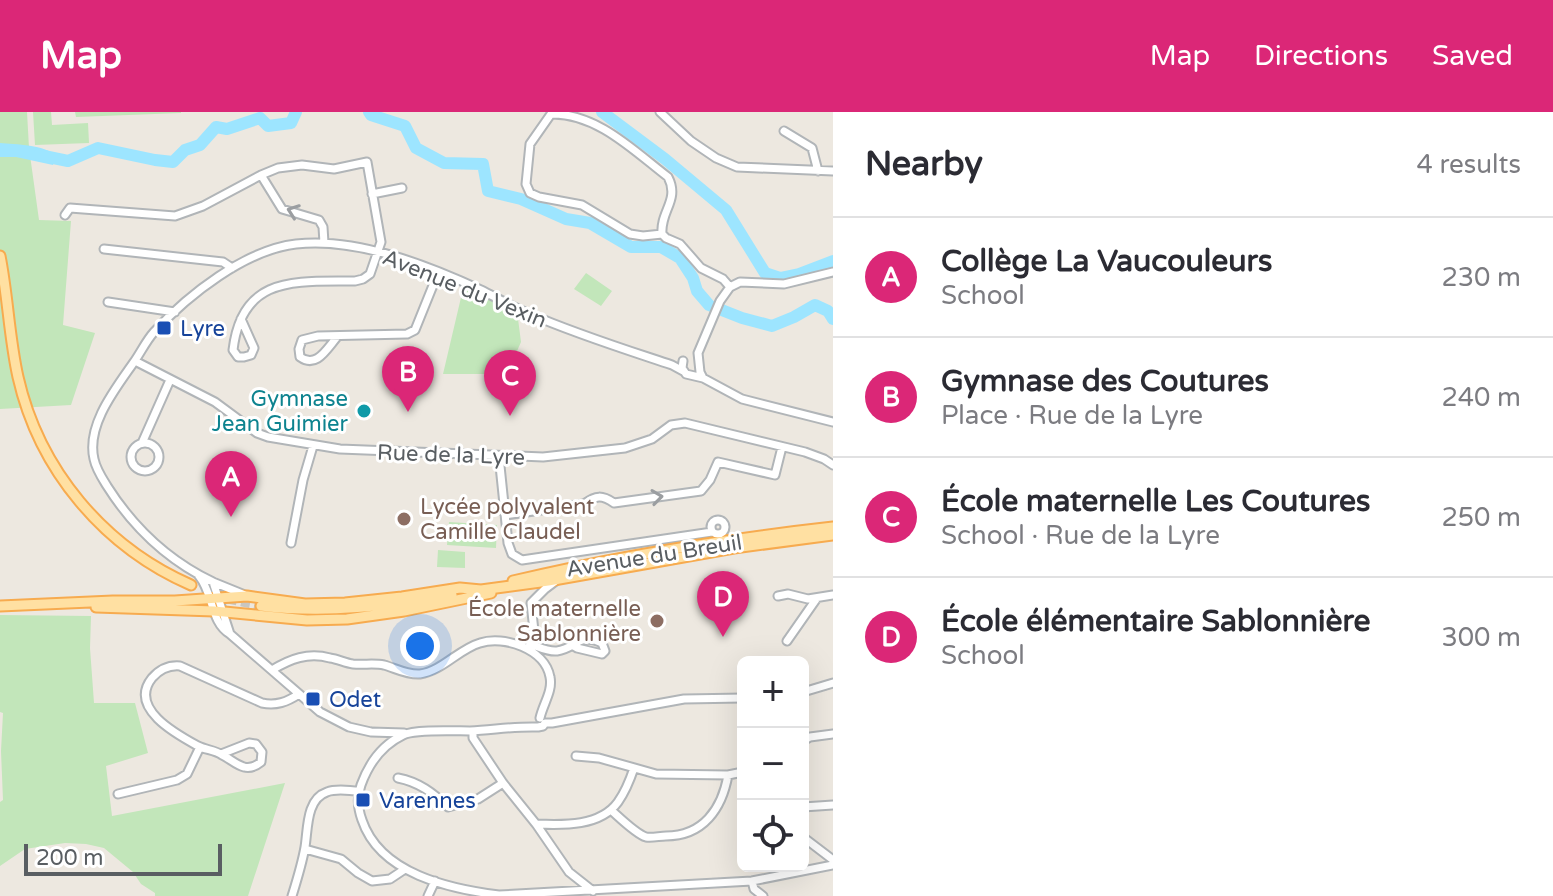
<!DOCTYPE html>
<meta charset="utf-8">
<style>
:root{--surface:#fff;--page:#f7f7f7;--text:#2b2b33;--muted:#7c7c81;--line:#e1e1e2;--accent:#db2777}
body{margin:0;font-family:"Varela Round",sans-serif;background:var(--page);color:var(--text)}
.controls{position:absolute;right:24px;bottom:24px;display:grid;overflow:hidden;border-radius:12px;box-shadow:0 8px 32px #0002}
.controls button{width:72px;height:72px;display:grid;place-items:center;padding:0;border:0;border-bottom:2px solid var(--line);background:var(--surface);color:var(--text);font:40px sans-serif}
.scale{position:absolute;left:24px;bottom:20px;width:198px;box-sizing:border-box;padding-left:8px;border:4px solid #595e62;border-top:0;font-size:22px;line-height:28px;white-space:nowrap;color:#595e62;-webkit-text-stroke:6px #fff;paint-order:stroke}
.you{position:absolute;left:420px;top:534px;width:28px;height:28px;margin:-20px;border:6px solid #fff;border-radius:50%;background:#1a73e8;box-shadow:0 0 0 12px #1a73e833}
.badge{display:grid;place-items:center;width:52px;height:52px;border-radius:50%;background:var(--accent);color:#fff;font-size:26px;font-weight:700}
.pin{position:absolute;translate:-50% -66px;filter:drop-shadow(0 2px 4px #0008)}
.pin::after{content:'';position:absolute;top:42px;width:28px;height:24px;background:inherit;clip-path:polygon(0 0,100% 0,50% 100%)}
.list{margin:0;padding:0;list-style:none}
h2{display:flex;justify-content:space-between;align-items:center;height:104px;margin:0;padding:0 32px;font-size:34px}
h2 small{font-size:26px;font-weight:400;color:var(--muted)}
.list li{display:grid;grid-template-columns:52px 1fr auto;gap:24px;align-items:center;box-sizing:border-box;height:120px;padding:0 32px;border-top:2px solid var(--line)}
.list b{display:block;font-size:30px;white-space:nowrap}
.list p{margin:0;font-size:26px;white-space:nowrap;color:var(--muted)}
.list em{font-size:26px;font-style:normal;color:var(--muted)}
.icon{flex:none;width:44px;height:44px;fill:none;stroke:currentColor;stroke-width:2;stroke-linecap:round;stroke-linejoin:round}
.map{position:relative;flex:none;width:833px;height:784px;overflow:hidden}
header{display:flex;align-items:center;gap:48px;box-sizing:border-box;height:112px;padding:0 40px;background:var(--accent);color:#fff}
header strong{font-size:38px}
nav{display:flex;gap:44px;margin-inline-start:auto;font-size:28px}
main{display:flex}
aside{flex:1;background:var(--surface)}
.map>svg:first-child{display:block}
.green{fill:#c2e6ba}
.water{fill:#9de5ff}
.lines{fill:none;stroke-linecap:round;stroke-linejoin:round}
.river{stroke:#9de5ff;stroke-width:12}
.major-tunnel{stroke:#c8c6c0;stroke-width:9;stroke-dasharray:9 4.5;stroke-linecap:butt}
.minor-casing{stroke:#b1b5b8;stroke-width:11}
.major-casing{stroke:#f7ab4f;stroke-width:13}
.minor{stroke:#fff;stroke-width:7}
.major{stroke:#ffe0a2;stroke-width:9}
.oneway{stroke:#9b9ea1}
.transit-dot{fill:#1a4fb4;stroke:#fff;stroke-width:3}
.culture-dot{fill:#0f9aa8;stroke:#fff;stroke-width:3}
.education-dot{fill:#8d6e63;stroke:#fff;stroke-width:3}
.labels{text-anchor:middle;stroke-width:6;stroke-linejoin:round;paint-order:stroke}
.street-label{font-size:22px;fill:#595e62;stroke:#fff}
.transit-label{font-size:22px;fill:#164399;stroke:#fff;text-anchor:start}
.culture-label{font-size:22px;fill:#0d838f;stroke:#fff;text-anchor:end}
.education-label{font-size:22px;fill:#785e54;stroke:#fff;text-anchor:start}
</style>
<header>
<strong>Map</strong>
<nav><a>Map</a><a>Directions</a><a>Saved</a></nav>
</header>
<main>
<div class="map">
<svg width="833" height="784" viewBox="0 0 833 784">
<rect width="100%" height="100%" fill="#ede8e0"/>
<path class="green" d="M0 0H27L29 36 39 108 71 109 63 213 95 221 71 293 0 297Z
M33 0H51L52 13 88 11 89 31 35 33Z
M75 0H181V1L76 5Z
M586 161 612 179 601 194 574 177Z
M463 177 517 199 521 230 507 262H443Z
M449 410 497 413 496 436 447 433Z
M438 438 465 440V456L437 455Z
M732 471 735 489 706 495 703 476Z
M0 503 91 504 90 536 94 591H135L148 641 106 654 112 704 285 671 248 784H155V781L141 772 133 760 104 736 86 732 65 731 25 737 0 754V690L3 688 1 639 3 601 0 600Z"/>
<path class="water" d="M0 31C15 32 46 33 56 44L53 53 16 45H0Z"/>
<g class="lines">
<path class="river" d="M369 0 371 3 405 14 416 36 444 51 483 52 488 79 521 87 566 107 590 111 631 135H661L680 146 693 166 697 179 709 193 742 206 772 214 794 205 815 193 828 199 833 207
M602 0 665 47 726 98 765 161 780 166 799 162 833 149
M39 43 68 49 98 36 155 48 173 50 185 38 200 33 216 15 227 17 260 6 268 14 291 11 296 0"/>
<path class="major-tunnel" d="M228 487 261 494"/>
<defs>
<path id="minor" d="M660 0 691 29 716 46 737 55 833 59
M784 19 812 36 818 59
M261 63 282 97 319 108 323 115 324 131
M372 82 402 76
M65 103 70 96 175 104 203 94 261 63 278 56 302 53 334 57 367 50 381 130 370 162 363 167 355 169C297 170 242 162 233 238L238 245H244L251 243 254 236 241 207
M662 122C660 99 680 88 668 65 634 39 597 1 551 2L530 32 526 72 530 81 539 85 582 93 630 122 643 124 662 122 666 126 680 132 701 156 723 167 730 175
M104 137 223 150 232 156
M108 190 175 200
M338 224C327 236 317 257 300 245L299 237 302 228 318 224 407 222 415 218 438 161
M135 249 215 290 257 321 268 325 340 337 543 345 625 336 652 327 671 313 685 311 805 340 824 347 833 353
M683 249 682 256 686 262 703 266 742 287 833 310
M703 266 700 260 698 241 720 189 730 175 740 170 784 172 833 160
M142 331 170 268
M131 345a14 14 0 1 1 28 0a14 14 0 1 1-28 0Z
M499 344 508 431 512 442 522 448 712 420
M505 403 584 392C596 383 602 383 614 391L701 379 710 368 718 350 775 363 782 335
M711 415a7 7 0 1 1 14 0a7 7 0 1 1-14 0Z
M291 431 303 368 313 334
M199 464C214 482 210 510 230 522L320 600 349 615 371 620 404 621
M213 470 245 483
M778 484 788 482 808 487 833 483
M230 522 213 470C169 449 133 415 107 374 102 366 96 357 94 347 86 313 116 276 134 250 141 240 146 229 154 220 188 183 245 138 296 132 356 125 427 153 481 178 497 186 513 195 530 202 576 222 624 237 672 253L683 259
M787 529 817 486
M530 532 534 519 531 491 545 477 557 468
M528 537 530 532C539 535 548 540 557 539 577 536 579 520 602 531L605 539 602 542 577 536 572 533
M272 558C290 547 308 540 330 546 338 547 345 551 353 552 364 553 374 551 384 553 395 556 407 563 420 562 442 559 459 537 480 531 504 523 545 537 550 565 553 579 543 592 540 606
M803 580 833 571
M743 586 684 587 552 611H545L543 614 538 615C515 614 493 618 470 619 455 619 415 617 403 623 382 633 369 651 361 673 357 684 358 697 362 708 380 762 450 777 499 783L752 769 833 753
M473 619V626L503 671 536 712 569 760 593 779
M803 629 810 625 833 622
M221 642 249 631 256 632 262 640 261 650C256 654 251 657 244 655 236 653 229 646 222 643 215 638 206 638 198 634 176 622 128 596 152 566 160 557 169 553 180 554L262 591C276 594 287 590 299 582
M576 644 599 646 656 662 728 663 743 660
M398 666C419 670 433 681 448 695L478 687 503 671
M118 682 177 668 187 662 200 635
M803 695 833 693
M611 698C619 705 636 722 646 725 652 726 660 724 666 724 703 724 722 697 728 663
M536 712C562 713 600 715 618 690 625 680 630 668 634 656
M803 725 833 748
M305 737 341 747 358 761 372 769 390 767 405 757
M752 769 754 777 763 784
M292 784C297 768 302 752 305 735 308 717 306 687 327 680 337 676 349 679 359 679
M428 784 435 769"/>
<path id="major" d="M0 144C8 184 9 225 18 265 39 358 104 435 191 473
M513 469C618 444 726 427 833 415
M0 494 113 489H175L247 484 305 492 345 491 402 485 460 476 481 478 548 469 734 436 833 423
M261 494C326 502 388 494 452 483
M96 495 214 499 307 508 347 507 404 499 491 481"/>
</defs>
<use href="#minor" class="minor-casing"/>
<use href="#major" class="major-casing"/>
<use href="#minor" class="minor"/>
<use href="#major" class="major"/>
</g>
<defs><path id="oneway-chevron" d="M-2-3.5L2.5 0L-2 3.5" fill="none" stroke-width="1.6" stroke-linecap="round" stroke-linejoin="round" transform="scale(2)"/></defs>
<g class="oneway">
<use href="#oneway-chevron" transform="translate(293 99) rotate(-160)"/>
<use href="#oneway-chevron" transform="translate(657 385) rotate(-8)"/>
</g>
<g class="transit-dot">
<rect x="156" y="208" width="16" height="16" rx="4"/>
<rect x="305" y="579" width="16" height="16" rx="4"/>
<rect x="355" y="680" width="16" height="16" rx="4"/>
</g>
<circle class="culture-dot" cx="364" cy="299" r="8"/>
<g class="education-dot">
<circle cx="404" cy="407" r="8"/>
<circle cx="657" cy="509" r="8"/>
</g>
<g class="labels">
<g class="street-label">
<text transform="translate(465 176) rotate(22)" y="8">Avenue du Vexin</text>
<text transform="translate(451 342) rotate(2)" y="8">Rue de la Lyre</text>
<text transform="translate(654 443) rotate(-9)" y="8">Avenue du Breuil</text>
</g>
<g class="transit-label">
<text x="180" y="224">Lyre</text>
<text x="329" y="595">Odet</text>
<text x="379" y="696">Varennes</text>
</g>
<g class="culture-label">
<text x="348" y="294">Gymnase<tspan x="348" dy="25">Jean Guimier</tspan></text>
</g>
<g class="education-label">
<text x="420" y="402">Lycée polyvalent<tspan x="420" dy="25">Camille Claudel</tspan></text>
<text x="641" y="504" text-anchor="end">École maternelle<tspan x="641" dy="25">Sablonnière</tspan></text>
</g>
</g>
</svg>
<div class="controls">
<button>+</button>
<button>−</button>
<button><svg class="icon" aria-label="locate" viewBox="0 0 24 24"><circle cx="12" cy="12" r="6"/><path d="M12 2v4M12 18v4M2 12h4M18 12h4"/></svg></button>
</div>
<div class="scale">200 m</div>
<div class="you"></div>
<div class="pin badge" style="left:231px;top:405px">A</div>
<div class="pin badge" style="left:408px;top:300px">B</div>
<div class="pin badge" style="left:510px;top:304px">C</div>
<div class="pin badge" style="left:723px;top:525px">D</div>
</div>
<aside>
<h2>Nearby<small>4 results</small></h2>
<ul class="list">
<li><span class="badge">A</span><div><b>Collège La Vaucouleurs</b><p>School</p></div><em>230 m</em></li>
<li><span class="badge">B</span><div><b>Gymnase des Coutures</b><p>Place · Rue de la Lyre</p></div><em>240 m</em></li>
<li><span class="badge">C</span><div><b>École maternelle Les Coutures</b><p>School · Rue de la Lyre</p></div><em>250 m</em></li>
<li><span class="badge">D</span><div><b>École élémentaire Sablonnière</b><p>School</p></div><em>300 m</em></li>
</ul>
</aside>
</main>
